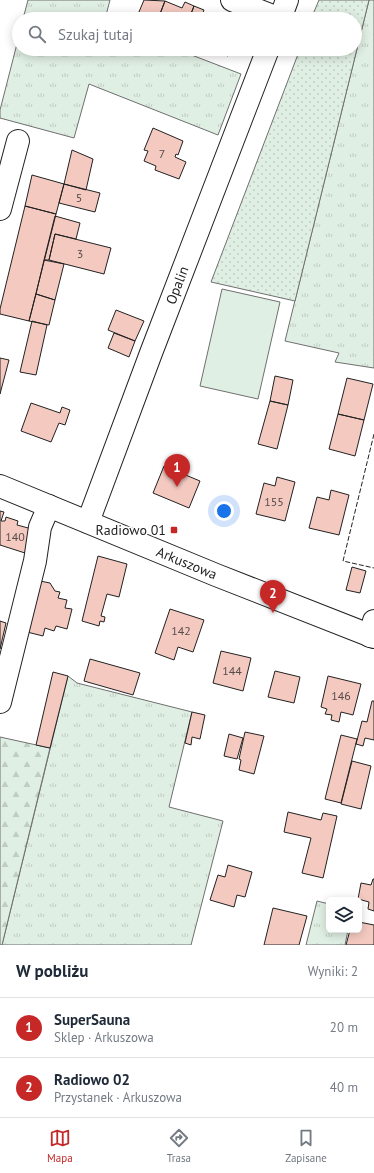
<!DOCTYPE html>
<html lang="pl">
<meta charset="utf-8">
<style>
:root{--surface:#fff;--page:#f6f6f7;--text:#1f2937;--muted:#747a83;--line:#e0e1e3;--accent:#c62828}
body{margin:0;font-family:"PT Sans",sans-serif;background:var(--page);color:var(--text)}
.controls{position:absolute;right:12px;bottom:12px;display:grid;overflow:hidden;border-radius:6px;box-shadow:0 2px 10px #0003}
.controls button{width:36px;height:36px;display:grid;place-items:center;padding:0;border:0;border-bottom:1px solid var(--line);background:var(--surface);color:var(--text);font:20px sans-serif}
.you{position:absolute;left:224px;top:511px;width:14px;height:14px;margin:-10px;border:3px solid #fff;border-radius:50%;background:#1a73e8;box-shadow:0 0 0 6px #1a73e833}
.badge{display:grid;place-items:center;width:26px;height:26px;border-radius:50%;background:var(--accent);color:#fff;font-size:13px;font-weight:700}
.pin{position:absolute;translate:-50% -33px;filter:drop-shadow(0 1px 2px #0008)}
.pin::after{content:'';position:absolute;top:21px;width:14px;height:12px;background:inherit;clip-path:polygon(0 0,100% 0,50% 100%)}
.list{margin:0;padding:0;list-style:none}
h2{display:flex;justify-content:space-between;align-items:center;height:52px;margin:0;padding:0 16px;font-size:17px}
h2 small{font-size:13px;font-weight:400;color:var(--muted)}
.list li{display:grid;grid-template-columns:26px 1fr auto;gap:12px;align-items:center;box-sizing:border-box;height:60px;padding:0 16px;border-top:1px solid var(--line)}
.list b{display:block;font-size:15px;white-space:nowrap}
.list p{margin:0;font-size:13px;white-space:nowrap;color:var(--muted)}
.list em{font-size:13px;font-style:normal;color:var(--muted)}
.icon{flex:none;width:22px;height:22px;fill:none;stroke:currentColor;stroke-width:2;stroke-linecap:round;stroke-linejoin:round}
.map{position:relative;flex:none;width:374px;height:945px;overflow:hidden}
.search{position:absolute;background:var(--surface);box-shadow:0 2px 10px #0003;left:12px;right:12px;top:12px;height:44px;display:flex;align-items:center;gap:10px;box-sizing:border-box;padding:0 14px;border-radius:22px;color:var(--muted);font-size:15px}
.sheet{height:172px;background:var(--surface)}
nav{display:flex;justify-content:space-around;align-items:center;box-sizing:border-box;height:56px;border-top:1px solid var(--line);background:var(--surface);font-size:11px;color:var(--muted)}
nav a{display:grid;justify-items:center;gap:2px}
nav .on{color:var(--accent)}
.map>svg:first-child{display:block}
.grass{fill:url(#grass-tufts);stroke:#6f6f6f}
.forest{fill:url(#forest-firs);stroke:#6f6f6f}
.park{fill:url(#park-dots);stroke:#6f6f6f}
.pitch{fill:#e0efe3;stroke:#6f6f6f}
.building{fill:#f3c9c0;stroke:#222}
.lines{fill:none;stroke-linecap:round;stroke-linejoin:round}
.minor-casing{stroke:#222;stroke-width:24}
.major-casing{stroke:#222;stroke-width:24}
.minor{stroke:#fff;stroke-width:22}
.major{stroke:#fff;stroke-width:22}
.fence{stroke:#222;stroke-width:1;stroke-dasharray:5 2;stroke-linecap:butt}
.poi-dot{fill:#c62828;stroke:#fff;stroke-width:1.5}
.labels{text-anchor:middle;stroke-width:3;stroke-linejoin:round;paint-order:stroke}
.number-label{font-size:12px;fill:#564c4a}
.street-label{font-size:14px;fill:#222;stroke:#fff}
.poi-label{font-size:14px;fill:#222;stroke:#fff;text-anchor:end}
</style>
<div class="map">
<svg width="374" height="945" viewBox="0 0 374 945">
<defs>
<pattern id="grass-tufts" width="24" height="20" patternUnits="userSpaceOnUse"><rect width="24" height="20" fill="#e0efe3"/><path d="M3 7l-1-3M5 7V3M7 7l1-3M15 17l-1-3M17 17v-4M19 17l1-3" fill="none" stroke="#c0cdc2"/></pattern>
<pattern id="forest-firs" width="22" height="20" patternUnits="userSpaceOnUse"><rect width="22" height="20" fill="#e0efe3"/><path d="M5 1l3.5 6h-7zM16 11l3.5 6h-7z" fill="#c0cdc2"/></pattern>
<pattern id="park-dots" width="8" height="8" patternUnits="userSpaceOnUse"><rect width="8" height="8" fill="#e0efe3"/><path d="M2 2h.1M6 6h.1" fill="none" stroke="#c0cdc2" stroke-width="1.8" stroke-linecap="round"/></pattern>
</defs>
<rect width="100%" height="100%" fill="#fff"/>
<path class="grass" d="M28 0H110L105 19H23Z
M369 0H374V368L335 362 339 353 285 341Z
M19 36V49H176L241 74 218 135 89 84 74 138 0 118V110Z
M68 676 77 683 192 712 169 807 223 821 191 945H2Z
M317 901 329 904V930H348L345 945H306Z"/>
<path class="forest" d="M0 737 50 748 2 945H0Z"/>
<path class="park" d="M319 0H369L295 301 211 282 300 49H355V19H311Z"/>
<path class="pitch" d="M222 289 280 302 258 399 200 386Z"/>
<path class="building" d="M144 0 165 1 158 19H136Z
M165 1 182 8 185 2 194 6 189 19H158Z
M194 6 204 10 202 15 212 19H189Z
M211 49H230L228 56Z
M153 128 183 141 178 155 176 154 175 157 186 162 179 179 155 170 156 166 144 161 148 151 144 150Z
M72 150 93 159 86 190 64 184Z
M32 175 64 184 56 214 25 206Z
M64 184 100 193 95 212 59 203Z
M25 206 56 214 29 321 0 314V309Z
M55 216 80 223 76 239 55 234 49 260H44Z
M55 234 111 248 104 274 49 260Z
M44 260 64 264 55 300 36 294Z
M36 294 55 300 49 325 29 321Z
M116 310 144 321 135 341 108 330Z
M32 321 47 325 36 375 20 372Z
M114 333 135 341 129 357 108 348Z
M0 358 9 360 0 394Z
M275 376 293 380 288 405 270 401Z
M347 378 373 384 364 420 338 414Z
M270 401 288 405 277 449 258 444Z
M31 403 60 413 62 407 70 410 65 425 59 423 51 442 21 431Z
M338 414 364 420 355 456 329 449Z
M164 466 200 481 189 508 153 493Z
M277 477 295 482 285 521 256 514 264 483 275 486Z
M331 490 349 495 339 535 309 528 317 497 329 500Z
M0 511 4 512 1 521H5L6 517 18 521 17 525 32 529 25 553 0 545Z
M98 556 127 564 119 597 107 594 101 616 105 617 104 622 100 621 99 626 82 621Z
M352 567 366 571 360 593 346 590Z
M40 581 50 583 55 591 60 592 58 598 67 600 65 608 72 609 67 629 56 626 54 631 45 628 43 636 27 632Z
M170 609 204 620 193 652 178 647 174 660 155 653Z
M0 621 6 623 0 649Z
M221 651 251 658 243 691 213 683Z
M90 659 140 673 133 695 84 681Z
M275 671 300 677 294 703 268 697Z
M53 672 68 676 50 748 36 745Z
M328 676 361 684 353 715 341 712 339 722 331 720 332 715 325 714 327 709 321 707Z
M372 701H374V740L365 738 363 746 356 744 362 721 367 722Z
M192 712 205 715 200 739 192 737 191 745 185 743Z
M245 732 264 736 254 774 239 770 241 760 239 759Z
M229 734 243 738 237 759 224 756Z
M341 735 357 739 341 803 325 799Z
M352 761 371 766 361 809 341 804Z
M288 812 321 820 323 813 337 816 323 878 302 873 311 838 284 832Z
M228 865 252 872 245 897 237 895 234 907 210 900 218 875 225 877Z
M373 879H374V911L368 909 369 902 358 899 361 883 371 885Z
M273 908 307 916 299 945H264Z
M359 922 374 925V945H346L350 930H359Z"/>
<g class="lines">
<defs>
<g id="minor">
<path d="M232 0 280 19"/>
<path d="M280 19 287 0"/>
<path d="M0 209 18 141"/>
<path id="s1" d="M88 522 151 353 268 49"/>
<path d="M370 636 374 621"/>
<path d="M0 702 35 561 40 527 49 506"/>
</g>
<g id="major">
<path id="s2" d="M0 486 216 575 374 637"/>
</g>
</defs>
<use href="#minor" class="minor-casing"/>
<use href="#major" class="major-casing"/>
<use href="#minor" class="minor"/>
<use href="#major" class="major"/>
<path class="fence" d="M374 434 343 561 374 568"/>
</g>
<rect class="poi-dot" x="170" y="526" width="8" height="8" rx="2"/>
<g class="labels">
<g class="number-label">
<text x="162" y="158">7</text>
<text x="79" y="202">5</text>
<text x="80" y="258">3</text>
<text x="274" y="506">155</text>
<text x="15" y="541">140</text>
<text x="181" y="635">142</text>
<text x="232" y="675">144</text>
<text x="341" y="700">146</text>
</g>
<g class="street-label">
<text dy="5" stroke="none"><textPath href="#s1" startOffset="253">Opalin</textPath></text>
<text dy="5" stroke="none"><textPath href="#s2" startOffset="202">Arkuszowa</textPath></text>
</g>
<g class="poi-label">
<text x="166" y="535">Radiowo 01</text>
</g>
</g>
</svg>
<div class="controls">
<button><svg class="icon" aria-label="layers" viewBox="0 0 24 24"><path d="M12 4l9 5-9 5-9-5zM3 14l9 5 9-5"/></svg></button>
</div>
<div class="you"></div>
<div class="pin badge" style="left:177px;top:487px">1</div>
<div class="pin badge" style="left:273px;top:613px">2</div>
<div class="search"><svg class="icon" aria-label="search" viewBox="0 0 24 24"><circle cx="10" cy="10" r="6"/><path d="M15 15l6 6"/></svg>Szukaj tutaj</div>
</div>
<section class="sheet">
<h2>W pobliżu<small>Wyniki: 2</small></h2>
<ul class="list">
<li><span class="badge">1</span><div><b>SuperSauna</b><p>Sklep · Arkuszowa</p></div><em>20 m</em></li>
<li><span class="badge">2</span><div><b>Radiowo 02</b><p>Przystanek · Arkuszowa</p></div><em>40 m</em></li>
</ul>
</section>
<nav>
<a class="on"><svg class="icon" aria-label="map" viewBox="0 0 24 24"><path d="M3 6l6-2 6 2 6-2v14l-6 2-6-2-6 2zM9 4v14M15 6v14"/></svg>Mapa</a>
<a><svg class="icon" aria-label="directions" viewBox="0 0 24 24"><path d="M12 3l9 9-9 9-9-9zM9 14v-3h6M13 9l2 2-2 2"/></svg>Trasa</a>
<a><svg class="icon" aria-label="saved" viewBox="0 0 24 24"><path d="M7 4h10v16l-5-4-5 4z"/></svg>Zapisane</a>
</nav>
